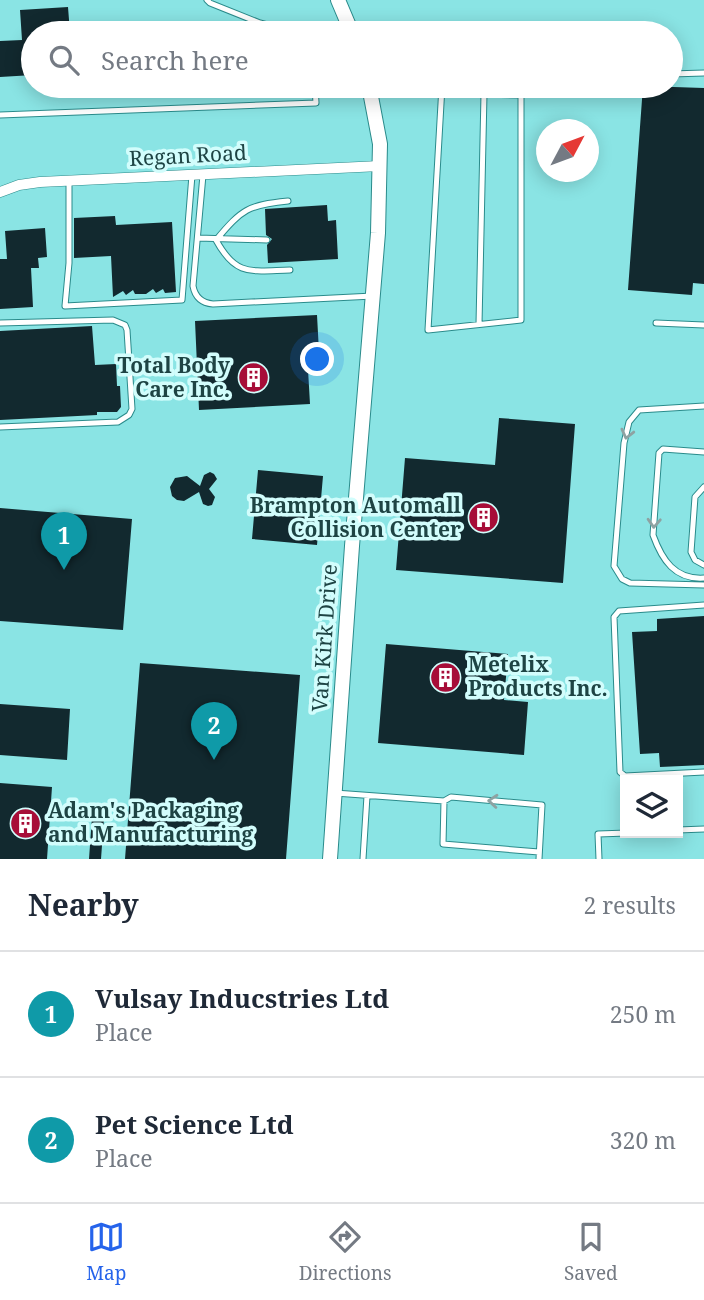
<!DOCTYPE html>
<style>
:root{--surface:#fff;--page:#f6f6f7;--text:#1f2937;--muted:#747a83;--line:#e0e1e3;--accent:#2563eb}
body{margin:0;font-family:"Noto Serif",serif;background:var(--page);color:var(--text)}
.controls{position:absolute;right:21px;bottom:21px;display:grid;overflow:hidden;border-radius:0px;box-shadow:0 4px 18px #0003}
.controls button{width:63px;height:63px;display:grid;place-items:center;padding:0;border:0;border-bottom:2px solid var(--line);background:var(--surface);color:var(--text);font:35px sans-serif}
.compass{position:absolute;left:536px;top:119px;width:63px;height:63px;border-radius:50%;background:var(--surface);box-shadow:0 4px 18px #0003;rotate:49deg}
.you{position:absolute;left:318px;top:360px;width:24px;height:24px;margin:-18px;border:5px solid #fff;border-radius:50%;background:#1a73e8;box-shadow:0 0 0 10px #1a73e833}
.badge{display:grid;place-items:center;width:46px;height:46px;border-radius:50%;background:var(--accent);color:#fff;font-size:23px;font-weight:700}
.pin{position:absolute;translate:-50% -58px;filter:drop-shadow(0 2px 4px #0008)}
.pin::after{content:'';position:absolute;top:37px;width:24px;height:21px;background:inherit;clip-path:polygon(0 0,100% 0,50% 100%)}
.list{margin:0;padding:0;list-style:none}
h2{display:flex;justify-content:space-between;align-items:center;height:91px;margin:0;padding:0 28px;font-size:30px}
h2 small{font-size:23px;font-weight:400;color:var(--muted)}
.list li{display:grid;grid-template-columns:46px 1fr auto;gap:21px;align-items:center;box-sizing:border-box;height:126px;padding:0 28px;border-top:2px solid var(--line)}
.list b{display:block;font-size:26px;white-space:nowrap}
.list p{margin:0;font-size:23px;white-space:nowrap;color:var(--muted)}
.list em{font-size:23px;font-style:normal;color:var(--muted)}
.icon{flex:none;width:38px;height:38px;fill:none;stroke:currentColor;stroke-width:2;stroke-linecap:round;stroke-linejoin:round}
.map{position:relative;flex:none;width:704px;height:859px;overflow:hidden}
.search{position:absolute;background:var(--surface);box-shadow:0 4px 18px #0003;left:21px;right:21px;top:21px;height:77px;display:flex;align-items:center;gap:18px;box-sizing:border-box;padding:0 24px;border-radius:38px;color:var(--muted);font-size:26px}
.sheet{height:343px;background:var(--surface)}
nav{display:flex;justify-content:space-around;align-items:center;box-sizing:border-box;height:98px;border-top:2px solid var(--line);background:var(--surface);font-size:19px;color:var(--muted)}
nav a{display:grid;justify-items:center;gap:4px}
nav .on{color:var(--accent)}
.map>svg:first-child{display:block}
.building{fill:#12292f}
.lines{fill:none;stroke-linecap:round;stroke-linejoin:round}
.lane-casing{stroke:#2a8b8b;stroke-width:7}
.street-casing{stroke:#2a8b8b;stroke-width:11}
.secondary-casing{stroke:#2a8b8b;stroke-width:16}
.lane{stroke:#fff;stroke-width:5}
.street{stroke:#fff;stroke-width:10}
.secondary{stroke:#fff;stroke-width:14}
.oneway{stroke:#8ea2a2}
.labels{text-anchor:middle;stroke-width:7;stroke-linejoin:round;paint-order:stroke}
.street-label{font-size:21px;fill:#1e4444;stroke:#d2fdfc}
.poi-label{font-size:21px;font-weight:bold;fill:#1e4444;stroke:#d2fdfc;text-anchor:end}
</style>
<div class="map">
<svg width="704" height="859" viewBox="0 0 704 859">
<rect width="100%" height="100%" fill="#8ae4e4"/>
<path class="building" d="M68 7 70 33H33V75L0 77V41L22 40 20 10Z
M643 86 704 88V284L693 283 692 295 628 290Z
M327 205 328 221 336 220 338 259 268 263 267 245 272 239 266 235 265 209Z
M115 216 116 225 172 222 176 292 165 293 163 289 156 293 153 289 146 294H135L133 290 126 295 123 291 113 297 111 256 74 258V218Z
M45 228 47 257 38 258 39 268H31L33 307 0 309V259H7L5 231Z
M317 315 319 352H307L310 404 199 410 195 321Z
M92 326 95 365 116 364 117 386H120L121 407 117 412H97V415L0 420V331Z
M499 418 575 424 563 583 396 570 405 458 495 465Z
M258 470 323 476 317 545 252 539Z
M210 472 214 474 217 479 209 489 215 497 212 505 208 506 203 504 199 492 184 501 177 500 172 496 170 487 175 478 187 476 200 486 204 475Z
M0 508 132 519 123 630 0 621Z
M704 616V765L660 767 659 753 640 754 632 632 657 631V619Z
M386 644 508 654 504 700 528 702 524 755 378 743Z
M140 663 300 675 286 859H125Z
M0 704 70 709 67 760 0 755Z
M0 783 52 787 47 859H0Z
M93 803 105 804 101 859H89Z"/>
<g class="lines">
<defs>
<path id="lane" d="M207 0 210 3 260 23 282 29 287 33
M671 74 704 73
M442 86 428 330 521 320V95L517 86
M370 91 521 95
M0 115 316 103 315 86
M203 175 193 286C195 297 202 303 213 304L373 296
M69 181V263L65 306 182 300 192 175
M288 201C248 205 242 209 216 240 236 277 251 271 290 270
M198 238 267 240
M0 323 113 320 125 325 127 330 132 409 129 415 118 422 0 427
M656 323 704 325
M479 324 484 94
M704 406 639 410 629 422 624 443 614 566 622 579 630 583 704 585
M704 452 663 449 659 453 653 535C662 560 675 580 704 578
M704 487 695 497 691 552 695 560 704 565
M704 605 619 611 614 617 620 772 625 776 704 772
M335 793 444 801 451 797 542 805 539 859
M444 801 443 844 539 852
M678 830 704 829
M363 859 367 796
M599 859 598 834 627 833"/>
<path id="street" d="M0 192 19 185 40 182 380 166"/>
<path id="secondary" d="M338 0 352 33
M330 859 352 546 378 233 380 144 369 86"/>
</defs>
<use href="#lane" class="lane-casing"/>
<use href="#street" class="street-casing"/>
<use href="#secondary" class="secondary-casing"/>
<use href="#lane" class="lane"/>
<use href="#street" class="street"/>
<use href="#secondary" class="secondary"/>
</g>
<defs><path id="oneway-chevron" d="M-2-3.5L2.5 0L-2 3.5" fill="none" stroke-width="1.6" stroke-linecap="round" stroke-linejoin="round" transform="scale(1.75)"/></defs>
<g class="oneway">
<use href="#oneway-chevron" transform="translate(627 434) rotate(104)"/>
<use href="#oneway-chevron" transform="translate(654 523) rotate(93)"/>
<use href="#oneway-chevron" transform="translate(493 801) rotate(-175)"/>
</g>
<defs>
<symbol id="building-disc" viewBox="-11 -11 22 22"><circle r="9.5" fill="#a70d38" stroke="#d2fdfc"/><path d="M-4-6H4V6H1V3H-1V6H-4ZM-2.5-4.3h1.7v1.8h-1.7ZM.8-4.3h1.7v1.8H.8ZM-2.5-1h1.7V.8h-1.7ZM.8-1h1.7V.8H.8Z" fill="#fff"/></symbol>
</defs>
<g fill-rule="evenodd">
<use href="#building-disc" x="236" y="360" width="35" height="35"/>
<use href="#building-disc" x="466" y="500" width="35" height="35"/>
<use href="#building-disc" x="428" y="660" width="35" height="35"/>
<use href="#building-disc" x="8" y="806" width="35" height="35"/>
</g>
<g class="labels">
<g class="street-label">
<text transform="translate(188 156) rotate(-3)" y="7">Regan Road</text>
<text transform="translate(325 638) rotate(-86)" y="7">Van Kirk Drive</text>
</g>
<g class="poi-label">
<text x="230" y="373">Total Body<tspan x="230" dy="24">Care Inc.</tspan></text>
<text x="461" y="513">Brampton Automall<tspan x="461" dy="24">Collision Center</tspan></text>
<text x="468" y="672" text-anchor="start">Metelix<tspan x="468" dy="24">Products Inc.</tspan></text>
<text x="48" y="818" text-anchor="start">Adam's Packaging<tspan x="48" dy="24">and Manufacturing</tspan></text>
</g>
</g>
</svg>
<div class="controls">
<button><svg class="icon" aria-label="layers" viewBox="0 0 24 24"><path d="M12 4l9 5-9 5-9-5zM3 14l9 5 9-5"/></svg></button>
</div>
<svg class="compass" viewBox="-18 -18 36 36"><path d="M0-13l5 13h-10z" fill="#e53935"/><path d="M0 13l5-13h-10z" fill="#747a83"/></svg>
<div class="you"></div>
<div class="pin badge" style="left:64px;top:570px;background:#0f9aa8">1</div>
<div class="pin badge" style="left:214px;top:760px;background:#0f9aa8">2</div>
<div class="search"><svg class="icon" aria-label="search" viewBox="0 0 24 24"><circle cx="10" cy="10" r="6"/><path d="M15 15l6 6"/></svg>Search here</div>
</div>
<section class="sheet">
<h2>Nearby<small>2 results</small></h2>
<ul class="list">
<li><span class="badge" style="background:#0f9aa8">1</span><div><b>Vulsay Inducstries Ltd</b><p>Place</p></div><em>250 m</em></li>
<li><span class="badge" style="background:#0f9aa8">2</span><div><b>Pet Science Ltd</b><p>Place</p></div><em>320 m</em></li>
</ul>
</section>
<nav>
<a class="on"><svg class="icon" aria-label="map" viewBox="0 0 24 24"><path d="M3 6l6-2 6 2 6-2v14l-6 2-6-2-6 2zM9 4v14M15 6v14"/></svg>Map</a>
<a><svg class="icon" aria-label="directions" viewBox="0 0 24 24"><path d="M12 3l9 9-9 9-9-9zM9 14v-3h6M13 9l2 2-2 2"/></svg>Directions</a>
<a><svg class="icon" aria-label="saved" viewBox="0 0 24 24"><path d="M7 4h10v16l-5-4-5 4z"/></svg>Saved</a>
</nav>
